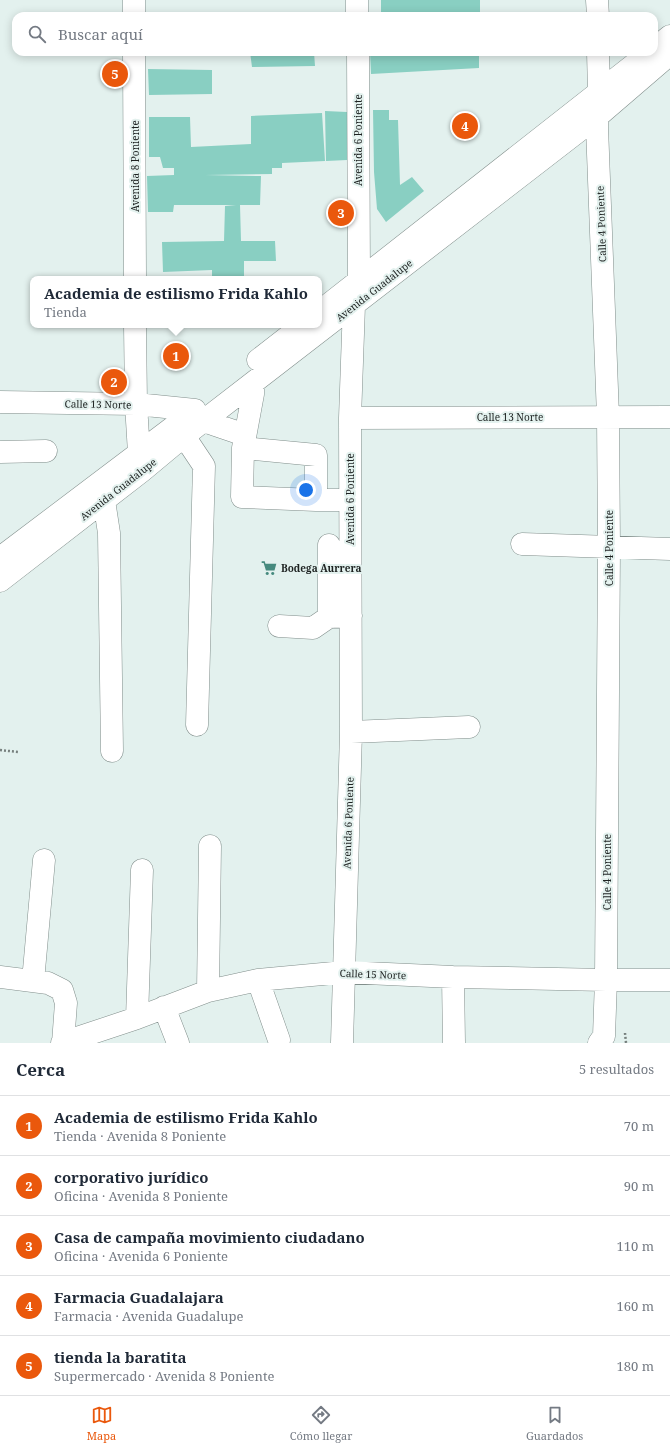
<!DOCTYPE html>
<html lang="es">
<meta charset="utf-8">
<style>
:root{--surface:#fff;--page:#f2f2f3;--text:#1f2937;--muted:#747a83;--line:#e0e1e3;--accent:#ea580c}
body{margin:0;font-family:"Noto Serif",serif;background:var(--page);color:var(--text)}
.you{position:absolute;left:306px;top:490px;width:14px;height:14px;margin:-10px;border:3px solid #fff;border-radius:50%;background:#1a73e8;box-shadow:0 0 0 6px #1a73e833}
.badge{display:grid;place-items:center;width:26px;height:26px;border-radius:50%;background:var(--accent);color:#fff;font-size:13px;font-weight:700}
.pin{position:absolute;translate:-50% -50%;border:2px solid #fff;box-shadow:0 1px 4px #0006}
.popup{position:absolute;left:30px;top:276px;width:292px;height:52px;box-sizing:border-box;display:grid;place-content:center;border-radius:8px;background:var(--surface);filter:drop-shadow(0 1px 3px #0005);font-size:13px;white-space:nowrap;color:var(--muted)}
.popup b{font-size:15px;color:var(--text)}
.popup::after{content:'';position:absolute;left:50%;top:100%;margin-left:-8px;border:8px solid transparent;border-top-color:var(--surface)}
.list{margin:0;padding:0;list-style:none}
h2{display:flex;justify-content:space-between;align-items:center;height:52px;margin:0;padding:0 16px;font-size:17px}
h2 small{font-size:13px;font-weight:400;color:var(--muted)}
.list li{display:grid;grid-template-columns:26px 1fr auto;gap:12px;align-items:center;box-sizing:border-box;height:60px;padding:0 16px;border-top:1px solid var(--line)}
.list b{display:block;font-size:15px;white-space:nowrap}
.list p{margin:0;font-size:13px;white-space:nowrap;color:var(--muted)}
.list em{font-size:13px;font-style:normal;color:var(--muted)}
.icon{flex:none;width:22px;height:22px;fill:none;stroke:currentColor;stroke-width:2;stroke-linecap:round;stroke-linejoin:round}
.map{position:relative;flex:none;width:670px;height:1043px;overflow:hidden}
.search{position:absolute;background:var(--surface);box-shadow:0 2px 10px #0003;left:12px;right:12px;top:12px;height:44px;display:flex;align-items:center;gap:10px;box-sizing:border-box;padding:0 14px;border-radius:12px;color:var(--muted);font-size:15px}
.sheet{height:352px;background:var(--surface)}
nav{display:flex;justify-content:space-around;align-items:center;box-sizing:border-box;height:56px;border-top:1px solid var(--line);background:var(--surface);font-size:11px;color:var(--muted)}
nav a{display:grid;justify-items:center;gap:2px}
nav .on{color:var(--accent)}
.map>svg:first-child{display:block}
.green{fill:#89cfc2}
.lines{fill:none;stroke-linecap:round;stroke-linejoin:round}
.minor-casing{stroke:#818e8b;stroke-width:23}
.path{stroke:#77807e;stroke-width:2.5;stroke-dasharray:2 2;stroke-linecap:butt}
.minor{stroke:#fff;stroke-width:22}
.labels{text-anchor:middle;stroke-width:4;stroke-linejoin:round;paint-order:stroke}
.street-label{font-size:10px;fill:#1d2221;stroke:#e3f1ee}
.poi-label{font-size:10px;font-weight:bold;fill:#1d2221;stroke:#e3f1ee;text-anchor:start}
</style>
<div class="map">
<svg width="670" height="1043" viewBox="0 0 670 1043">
<rect width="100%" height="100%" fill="#e3f1ee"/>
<path class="green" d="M381 0H480V16H381Z
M250 52H314L315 66 252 67Z
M370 52H479V68L371 74Z
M148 69 212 70V94L149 95Z
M373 110H389V120H398L400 185 412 177 424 191 386 222 377 209 374 172Z
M325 111 347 112V160L326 161Z
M322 113 325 161 282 163V168H272V174L205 175 261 176 260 205H240L241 241H275L276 261H244V279H212V270L163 272 162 242 224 241 225 206 236 205H174L173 212H148L147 176 174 175V168H163L160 157H149V117H190L191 147 251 144V116Z"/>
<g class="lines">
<defs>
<path id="minor" d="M134 0V16
M357 0V16
M597 0 598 16
M654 49 670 36
M134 52 135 279
M598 52 599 92 597 127 608 416 609 548 606 980 604 1036 599 1043
M319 312 650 52
M135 325 136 404 139 453
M258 360 303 325
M0 402 136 404 195 410
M350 418 670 417
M204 421 245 435
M184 436 204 466 197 725
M243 448 253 394V383
M0 452 46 451
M316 500V455L243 448 242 497 316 500H350
M103 502 105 507 109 533 112 751
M522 544 670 549
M329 545V617L351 616
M0 558 176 425
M0 581 142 471 184 436 598 116 670 54
M279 626 313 628 329 617
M351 732 469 727
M0 977 48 983 62 990 66 1003 63 1043
M453 977 454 1043
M258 980 279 1040
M33 981 44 860
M208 991 210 846
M164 1007 178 1043
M137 1018 142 870
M62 1043 137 1018 208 991 258 980 344 972 453 977 606 980H670
M342 1043 351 732 350 418 354 305 359 280 358 52"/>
</defs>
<use href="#minor" class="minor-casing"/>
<path class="path" d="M0 750 18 752
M625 1033 626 1043"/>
<use href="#minor" class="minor"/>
</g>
<defs>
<symbol id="supermarket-bare" viewBox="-9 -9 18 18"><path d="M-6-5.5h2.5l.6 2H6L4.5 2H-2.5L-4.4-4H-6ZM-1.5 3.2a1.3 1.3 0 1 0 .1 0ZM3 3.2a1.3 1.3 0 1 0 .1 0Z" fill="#468a7e" stroke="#e3f1ee" stroke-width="2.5" paint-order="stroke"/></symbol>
</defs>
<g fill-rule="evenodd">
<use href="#supermarket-bare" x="258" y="557" width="22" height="22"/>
</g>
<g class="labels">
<g class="street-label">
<text transform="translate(358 140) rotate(-90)" y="4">Avenida 6 Poniente</text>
<text transform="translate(135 166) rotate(-90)" y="4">Avenida 8 Poniente</text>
<text transform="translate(601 224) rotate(-92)" y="4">Calle 4 Poniente</text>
<text transform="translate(374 290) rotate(-38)" y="4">Avenida Guadalupe</text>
<text transform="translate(98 404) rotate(1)" y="4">Calle 13 Norte</text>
<text x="510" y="421">Calle 13 Norte</text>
<text transform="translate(118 489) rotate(-38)" y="4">Avenida Guadalupe</text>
<text transform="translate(350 499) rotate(-90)" y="4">Avenida 6 Poniente</text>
<text transform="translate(609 548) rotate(-90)" y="4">Calle 4 Poniente</text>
<text transform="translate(348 823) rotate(-88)" y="4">Avenida 6 Poniente</text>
<text transform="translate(607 872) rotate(-90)" y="4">Calle 4 Poniente</text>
<text transform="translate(373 974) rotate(2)" y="4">Calle 15 Norte</text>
</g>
<g class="poi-label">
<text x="281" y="572">Bodega Aurrera</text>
</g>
</g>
</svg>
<div class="you"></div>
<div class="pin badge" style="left:176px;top:356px">1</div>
<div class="popup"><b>Academia de estilismo Frida Kahlo</b>Tienda</div>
<div class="pin badge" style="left:114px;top:382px">2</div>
<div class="pin badge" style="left:341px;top:213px">3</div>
<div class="pin badge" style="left:465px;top:126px">4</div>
<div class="pin badge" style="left:115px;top:74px">5</div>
<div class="search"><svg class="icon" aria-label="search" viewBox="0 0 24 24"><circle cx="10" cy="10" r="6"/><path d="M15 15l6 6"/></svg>Buscar aquí</div>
</div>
<section class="sheet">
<h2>Cerca<small>5 resultados</small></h2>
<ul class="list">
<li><span class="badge">1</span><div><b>Academia de estilismo Frida Kahlo</b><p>Tienda · Avenida 8 Poniente</p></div><em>70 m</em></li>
<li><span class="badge">2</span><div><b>corporativo jurídico</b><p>Oficina · Avenida 8 Poniente</p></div><em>90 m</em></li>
<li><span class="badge">3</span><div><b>Casa de campaña movimiento ciudadano</b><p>Oficina · Avenida 6 Poniente</p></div><em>110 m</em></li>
<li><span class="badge">4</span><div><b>Farmacia Guadalajara</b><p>Farmacia · Avenida Guadalupe</p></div><em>160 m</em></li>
<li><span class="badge">5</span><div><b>tienda la baratita</b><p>Supermercado · Avenida 8 Poniente</p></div><em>180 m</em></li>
</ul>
</section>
<nav>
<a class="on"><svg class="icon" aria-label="map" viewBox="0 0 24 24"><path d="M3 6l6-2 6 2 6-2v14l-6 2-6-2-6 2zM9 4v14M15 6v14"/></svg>Mapa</a>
<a><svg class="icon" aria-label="directions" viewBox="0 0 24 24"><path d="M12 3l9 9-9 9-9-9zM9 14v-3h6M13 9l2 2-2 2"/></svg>Cómo llegar</a>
<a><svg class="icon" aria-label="saved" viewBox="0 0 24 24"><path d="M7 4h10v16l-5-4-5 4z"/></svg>Guardados</a>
</nav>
